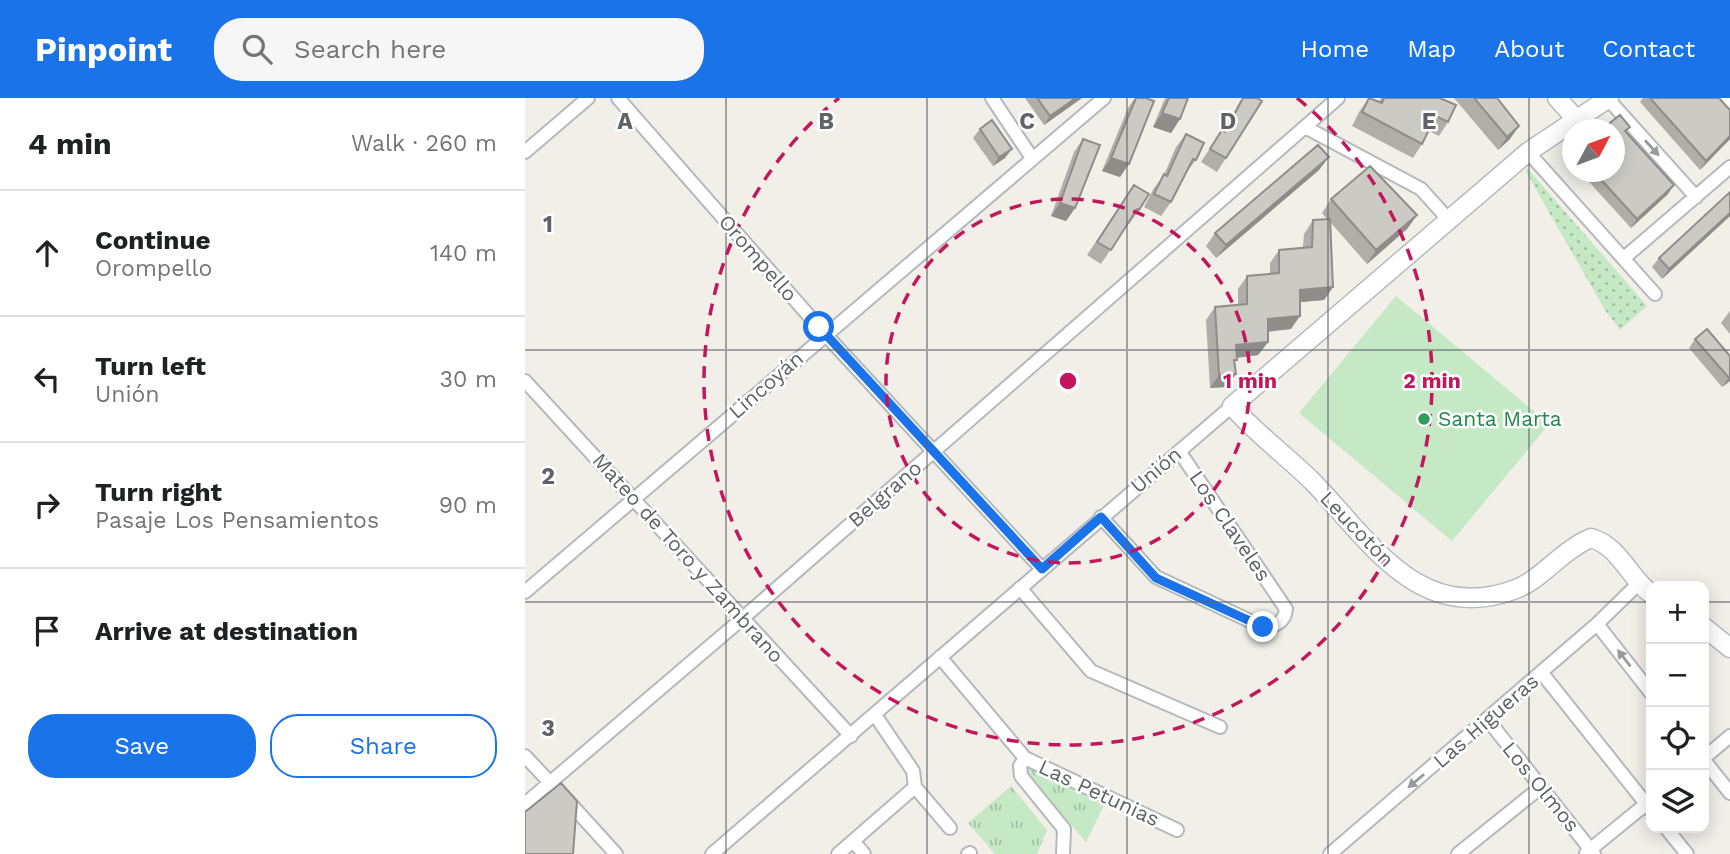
<!DOCTYPE html>
<meta charset="utf-8">
<style>
:root{--surface:#fff;--page:#f6f6f6;--text:#202124;--muted:#757577;--line:#e0e0e0;--accent:#1a73e8}
body{margin:0;font-family:"Work Sans",sans-serif;background:var(--page);color:var(--text)}
.controls{position:absolute;right:21px;bottom:21px;display:grid;overflow:hidden;border-radius:14px;box-shadow:0 4px 18px #0003}
.controls button{width:63px;height:63px;display:grid;place-items:center;padding:0;border:0;border-bottom:2px solid var(--line);background:var(--surface);color:var(--text);font:35px sans-serif}
.compass{position:absolute;left:1037px;top:21px;width:63px;height:63px;border-radius:50%;background:var(--surface);box-shadow:0 4px 18px #0003;rotate:49deg}
.stop{position:absolute;width:21px;height:21px;margin:-16px;border:5px solid #1a73e8;border-radius:50%;background:#fff}
.stop.end{background:#1a73e8;border-color:#fff;box-shadow:0 2px 7px #0008}
.list{margin:0;padding:0;list-style:none}
h2{display:flex;justify-content:space-between;align-items:center;height:91px;margin:0;padding:0 28px;font-size:30px}
h2 small{font-size:23px;font-weight:400;color:var(--muted)}
.list li{display:grid;grid-template-columns:46px 1fr auto;gap:21px;align-items:center;box-sizing:border-box;height:126px;padding:0 28px;border-top:2px solid var(--line)}
.list b{display:block;font-size:26px;white-space:nowrap}
.list p{margin:0;font-size:23px;white-space:nowrap;color:var(--muted)}
.list em{font-size:23px;font-style:normal;color:var(--muted)}
.actions{display:flex;gap:14px;padding:21px 28px}
.actions a{flex:1;padding:16px 0;border:2px solid var(--accent);border-radius:28px;text-align:center;font-size:24px;color:var(--accent)}
.actions .main{background:var(--accent);color:#fff}
.icon{flex:none;width:38px;height:38px;fill:none;stroke:currentColor;stroke-width:2;stroke-linecap:round;stroke-linejoin:round}
.map{position:relative;flex:none;width:1205px;height:756px;overflow:hidden}
header{display:flex;align-items:center;gap:42px;box-sizing:border-box;height:98px;padding:0 35px;background:var(--accent);color:#fff}
header strong{font-size:33px}
nav{display:flex;gap:38px;margin-inline-start:auto;font-size:24px}
.search{width:490px;height:63px;background:var(--page);display:flex;align-items:center;gap:18px;box-sizing:border-box;padding:0 24px;border-radius:28px;color:var(--muted);font-size:26px}
main{display:flex}
aside{flex:1;background:var(--surface)}
.map>svg:first-child{display:block}
.grass{fill:url(#grass-tufts)}
.park{fill:url(#park-dots)}
.garden{fill:#c5e8c5}
.lines{fill:none;stroke-linecap:round;stroke-linejoin:round}
.street-casing{stroke:#b5b8bc;stroke-width:16}
.secondary-casing{stroke:#b6babf;stroke-width:21}
.street{stroke:#fff;stroke-width:12}
.secondary{stroke:#fff;stroke-width:18}
.wall{fill:#afaea9}
.shaded-wall{fill:#8f8d8a}
.building{fill:#cccac5;stroke:#8f8d8a;stroke-width:2}
.oneway{fill:#979a9d}
.route{stroke:#1a73e8;stroke-width:9}
.grid{fill:none;stroke:#5f6368;stroke-width:2;stroke-opacity:0.55}
.ring{fill:none;stroke:#c2185b;stroke-width:3.5;stroke-dasharray:12 9}
.leisure-dot{fill:#2e9e5b;stroke:#fff;stroke-width:2.5}
.labels{text-anchor:middle;stroke-width:5;stroke-linejoin:round;paint-order:stroke}
.street-label{font-size:21px;fill:#5f6368;stroke:#fff}
.leisure-label{font-size:21px;fill:#27864d;stroke:#fff;text-anchor:start}
.grid-label{font-size:23px;text-anchor:middle;font-weight:bold;fill:#5f6368;stroke:#fff;stroke-width:5;stroke-linejoin:round;paint-order:stroke}
.centre{fill:#c2185b;stroke:#fff;stroke-width:3.5}
.ring-label{font-size:21px;text-anchor:middle;font-weight:bold;fill:#c2185b;stroke:#fff;stroke-width:5;stroke-linejoin:round;paint-order:stroke}
</style>
<header>
<strong>Pinpoint</strong>
<div class="search"><svg class="icon" aria-label="search" viewBox="0 0 24 24"><circle cx="10" cy="10" r="6"/><path d="M15 15l6 6"/></svg>Search here</div>
<nav><a>Home</a><a>Map</a><a>About</a><a>Contact</a></nav>
</header>
<main>
<aside>
<h2>4 min<small>Walk · 260 m</small></h2>
<ul class="list">
<li><svg class="icon" aria-label="ahead" viewBox="0 0 24 24"><path d="M12 20V5M6 11l6-6 6 6"/></svg><div><b>Continue</b><p>Orompello</p></div><em>140 m</em></li>
<li><svg class="icon" aria-label="left" viewBox="0 0 24 24"><path d="M17 20v-9H6M10 6l-5 5 5 5"/></svg><div><b>Turn left</b><p>Unión</p></div><em>30 m</em></li>
<li><svg class="icon" aria-label="right" viewBox="0 0 24 24"><path d="M7 20v-9h11M14 6l5 5-5 5"/></svg><div><b>Turn right</b><p>Pasaje Los Pensamientos</p></div><em>90 m</em></li>
<li><svg class="icon" aria-label="arrive" viewBox="0 0 24 24"><path d="M6 21V4h12l-3 4 3 4H6"/></svg><div><b>Arrive at destination</b></div></li>
</ul>
<div class="actions"><a class="main">Save</a><a>Share</a></div>
</aside>
<div class="map">
<svg width="1205" height="756" viewBox="0 0 1205 756">
<defs>
<pattern id="grass-tufts" width="24" height="20" patternUnits="userSpaceOnUse" patternTransform="scale(1.75)"><rect width="24" height="20" fill="#c5e8c5"/><path d="M3 7l-1-3M5 7V3M7 7l1-3M15 17l-1-3M17 17v-4M19 17l1-3" fill="none" stroke="#a3c0a4"/></pattern>
<pattern id="park-dots" width="8" height="8" patternUnits="userSpaceOnUse" patternTransform="scale(1.75)"><rect width="8" height="8" fill="#c5e8c5"/><path d="M2 2h.1M6 6h.1" fill="none" stroke="#a3c0a4" stroke-width="1.8" stroke-linecap="round"/></pattern>
</defs>
<rect width="100%" height="100%" fill="#f1efe8"/>
<path class="grass" d="M503 669 579 707 561 744 499 673Z
M486 688 522 732 512 756H470L443 725Z"/>
<path class="park" d="M1002 70 1122 208 1095 232 1080 212 1001 74Z"/>
<path class="garden" d="M871 198 1024 326 927 443 774 315Z"/>
<g class="lines">
<defs>
<path id="street" d="M93 0 299 235 517 471
M467 0 507 60
M1201 0 1205 4
M1083 1 1171 99
M780 29 896 91 923 121
M0 54 63 0
M1003 54 1130 196
M1099 160 1205 69
M0 283 326 638
M576 419 631 479 738 529C750 529 760 524 761 511L654 353
M495 490 566 573 695 629
M0 494 579 0
M1072 526 1126 595
M415 559 500 660 652 732
M1016 574 1126 712
M350 617 388 673 390 689 425 730
M963 622 1069 756
M0 658 29 689
M500 660 495 668 496 678 539 731 538 756
M1179 660 1205 638
M1179 662 1205 695
M42 702 91 756
M0 706 218 520 813 0
M1141 730 1162 756
M328 743 339 756
M1061 755 1126 702
M187 756 707 308
M313 756 390 689
M443 756 445 755
M805 756 1072 526 1113 486
M933 756 1016 689"/>
<path id="secondary" d="M1032 0 1051 21
M1084 0 1003 54 707 308C731 336 762 358 789 385 845 443 895 528 991 491 1017 481 1037 452 1066 440 1094 448 1104 479 1126 496
M1179 529 1205 550"/>
</defs>
<use href="#street" class="street-casing"/>
<use href="#secondary" class="secondary-casing"/>
<use href="#street" class="street"/>
<use href="#secondary" class="secondary"/>
</g>
<path class="wall" d="M500 0H557L519 27Z
M610 0H621L595 79 577 73 603 10Z
M640 0H663L655 21 646 35 628 29Z
M717 0H732L701 60 692 74 676 64 697 32 698 33Z
M844 0 854 4 856 0H915L923 24 914 38 904 33 897 46 888 60 827 28 834 14Z
M929 0H972L985 41 973 52Z
M1118 0H1194L1205 41 1175 72 1115 4Z
M1105 29 1101 34 1143 96 1106 130 1055 74H1089V32Z
M455 31 480 60 468 68 448 40Z
M661 36 671 62 661 75 646 104 636 118 619 109 629 90 639 77 651 49Z
M558 41 550 110 541 123 526 118 549 54Z
M1047 54V66L1043 61Z
M794 72 691 160 681 148 690 135Z
M609 87 614 112 604 126 603 125 576 166 562 157Z
M1205 94V118L1137 181 1127 169 1134 160Z
M806 101 892 117 882 131 842 166 806 125 808 189 799 202 775 204 766 231 743 234V244L733 257 712 260 710 265 711 276 701 289 685 290 681 222 690 209 713 207V191L722 178 745 176V165L754 152 778 149 779 136 788 122 802 121 797 115Z
M1205 213V236L1196 225Z
M1182 231 1205 283 1197 289 1164 250 1170 241Z"/>
<path class="shaded-wall" d="M551 0H557L519 27 525 18Z
M637 15 655 21 646 35 628 29Z
M994 28 985 41 973 52 982 39Z
M1205 38V41L1175 72 1181 63Z
M487 51 480 60 468 68 474 59Z
M804 59 794 72 691 160 701 147Z
M586 60 604 66 595 79 577 73Z
M1149 87 1143 96 1106 130 1112 121Z
M535 105 550 110 541 123 526 118Z
M1205 115V118L1137 181 1144 171Z
M892 117 882 131 842 166 851 152Z
M808 189 799 202 766 205 775 192Z
M775 218 766 231 734 234 743 221Z
M743 244 733 257 702 261 711 247Z
M711 276 701 289 685 290 694 277Z
M1205 279V283L1197 289 1204 280Z"/>
<path class="building" d="M512 0H551L525 18Z
M611 0H621L629 3 604 66 586 60Z
M644 0H663L655 21 637 15Z
M718 0H732L737 3 701 60 685 51 697 32 700 34Z
M844 0 857 5 859 0H915L931 7 923 24 911 18 897 46 837 14Z
M949 0H972L994 28 982 39Z
M1125 0H1194L1205 12V38L1181 63Z
M1095 17 1105 29 1100 33 1149 87 1112 121 1069 74H1089V32H1076Z
M467 22 487 51 474 59 455 31Z
M661 36 679 45 671 62 668 61 646 104 629 96 639 76 642 78Z
M558 41 575 47 550 110 535 105Z
M793 47 804 59 701 147 690 135Z
M845 68 892 117 851 152 806 101Z
M609 87 624 96 614 112 612 111 586 152 572 144Z
M1205 94V115L1144 171 1134 160Z
M805 121 808 189 775 192V218L743 221V244L711 247 712 262H709L711 276 694 277 690 209 722 206V178L754 175V152L787 149 788 122Z
M1182 231 1205 258V279L1204 280 1170 241Z
M36 685 52 703 48 756H0V714Z"/>
<defs><path id="oneway-solid" d="M-6-.8H1V-3.2L6.5 0L1 3.2V.8H-6Z" transform="scale(1.75)"/></defs>
<g class="oneway">
<use href="#oneway-solid" transform="translate(1127 50) rotate(48)"/>
<use href="#oneway-solid" transform="translate(1099 560) rotate(-128)"/>
<use href="#oneway-solid" transform="translate(891 683) rotate(140)"/>
</g>
<g class="lines">
<path class="route" d="M294 229 517 471 576 419 631 480 738 529"/>
</g>
<path class="grid" d="M201 0V756M402 0V756M602 0V756M803 0V756M1004 0V756M0 252H1205M0 504H1126M1179 504H1205"/>
<g class="ring">
<circle cx="543" cy="283" r="182"/>
<path d="M772 0A364 364 0 1 1 314 0"/>
</g>
<circle class="leisure-dot" cx="899" cy="321" r="7"/>
<g class="labels">
<g class="street-label">
<text transform="translate(233 160) rotate(49)" y="7">Orompello</text>
<text transform="translate(241 287) rotate(-41)" y="7">Lincoyán</text>
<text transform="translate(631 372) rotate(-40)" y="7">Unión</text>
<text transform="translate(360 396) rotate(-41)" y="7">Belgrano</text>
<text transform="translate(705 428) rotate(56)" y="7">Los Claveles</text>
<text transform="translate(832 431) rotate(46)" y="7">Leucotón</text>
<text transform="translate(163 460) rotate(48)" y="7">Mateo de Toro y Zambrano</text>
<text transform="translate(961 623) rotate(-41)" y="7">Las Higueras</text>
<text transform="translate(1016 689) rotate(51)" y="7">Los Olmos</text>
<text transform="translate(574 695) rotate(25)" y="7">Las Petunias</text>
</g>
<g class="leisure-label">
<text x="913" y="328">Santa Marta</text>
</g>
</g>
<g class="grid-label">
<text x="100" y="31">A</text>
<text x="301" y="31">B</text>
<text x="502" y="31">C</text>
<text x="703" y="31">D</text>
<text x="904" y="31">E</text>
<text x="23" y="134">1</text>
<text x="23" y="386">2</text>
<text x="23" y="638">3</text>
</g>
<circle cx="543" cy="283" r="10" class="centre"/>
<g class="ring-label">
<text x="725" y="290">1 min</text>
<text x="907" y="290">2 min</text>
</g>
</svg>
<div class="controls">
<button>+</button>
<button>−</button>
<button><svg class="icon" aria-label="locate" viewBox="0 0 24 24"><circle cx="12" cy="12" r="6"/><path d="M12 2v4M12 18v4M2 12h4M18 12h4"/></svg></button>
<button><svg class="icon" aria-label="layers" viewBox="0 0 24 24"><path d="M12 4l9 5-9 5-9-5zM3 14l9 5 9-5"/></svg></button>
</div>
<svg class="compass" viewBox="-18 -18 36 36"><path d="M0-13l5 13h-10z" fill="#e53935"/><path d="M0 13l5-13h-10z" fill="#757577"/></svg>
<div class="stop" style="left:294px;top:229px"></div>
<div class="stop end" style="left:738px;top:529px"></div>
</div>
</main>
